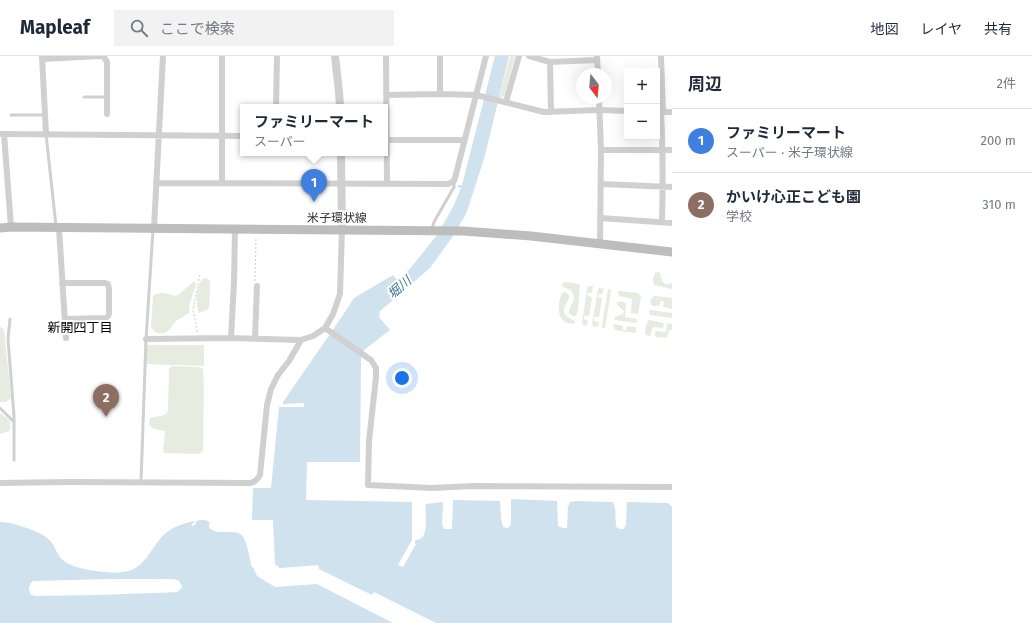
<!DOCTYPE html>
<html lang="ja">
<meta charset="utf-8">
<style>
:root{--surface:#fff;--page:#f2f2f3;--text:#1f2937;--muted:#747a83;--line:#e0e1e3;--accent:#2563eb}
body{margin:0;font-family:"Fira Sans","Noto Sans JP",sans-serif;background:var(--page);color:var(--text)}
.controls{position:absolute;right:12px;top:12px;display:grid;overflow:hidden;border-radius:0px;box-shadow:0 4px 16px #0002}
.controls button{width:36px;height:36px;display:grid;place-items:center;padding:0;border:0;border-bottom:1px solid var(--line);background:var(--surface);color:var(--text);font:20px sans-serif}
.compass{position:absolute;left:576px;top:12px;width:36px;height:36px;border-radius:50%;background:var(--surface);box-shadow:0 4px 16px #0002;rotate:164deg}
.you{position:absolute;left:402px;top:322px;width:14px;height:14px;margin:-10px;border:3px solid #fff;border-radius:50%;background:#1a73e8;box-shadow:0 0 0 6px #1a73e833}
.badge{display:grid;place-items:center;width:26px;height:26px;border-radius:50%;background:var(--accent);color:#fff;font-size:13px;font-weight:700}
.pin{position:absolute;translate:-50% -33px;filter:drop-shadow(0 1px 2px #0008)}
.pin::after{content:'';position:absolute;top:21px;width:14px;height:12px;background:inherit;clip-path:polygon(0 0,100% 0,50% 100%)}
.popup{position:absolute;left:240px;top:48px;width:148px;height:52px;box-sizing:border-box;display:grid;place-content:center;border-radius:0px;background:var(--surface);filter:drop-shadow(0 1px 3px #0005);font-size:13px;white-space:nowrap;color:var(--muted)}
.popup b{font-size:15px;color:var(--text)}
.popup::after{content:'';position:absolute;left:50%;top:100%;margin-left:-8px;border:8px solid transparent;border-top-color:var(--surface)}
.list{margin:0;padding:0;list-style:none}
h2{display:flex;justify-content:space-between;align-items:center;height:52px;margin:0;padding:0 16px;font-size:17px}
h2 small{font-size:13px;font-weight:400;color:var(--muted)}
.list li{display:grid;grid-template-columns:26px 1fr auto;gap:12px;align-items:center;box-sizing:border-box;height:64px;padding:0 16px;border-top:1px solid var(--line)}
.list b{display:block;font-size:15px;white-space:nowrap}
.list p{margin:0;font-size:13px;white-space:nowrap;color:var(--muted)}
.list em{font-size:13px;font-style:normal;color:var(--muted)}
.icon{flex:none;width:22px;height:22px;fill:none;stroke:currentColor;stroke-width:2;stroke-linecap:round;stroke-linejoin:round}
.map{position:relative;flex:none;width:672px;height:567px;overflow:hidden}
header{display:flex;align-items:center;gap:24px;box-sizing:border-box;height:56px;padding:0 20px;background:var(--surface);border-bottom:1px solid var(--line)}
header strong{font-size:19px}
nav{display:flex;gap:22px;margin-inline-start:auto;font-size:14px}
.search{width:280px;height:36px;background:var(--page);display:flex;align-items:center;gap:10px;box-sizing:border-box;padding:0 14px;border-radius:0px;color:var(--muted);font-size:15px}
main{display:flex}
aside{flex:1;background:var(--surface)}
.map>svg:first-child{display:block}
.green{fill:#e6ecdf}
.water{fill:#cfe2ee;fill-rule:evenodd}
.pier{fill:#fff;fill-rule:evenodd}
.lines{fill:none;stroke-linecap:round;stroke-linejoin:round}
.path{stroke:#cdcdcd;stroke-width:1;stroke-dasharray:2 2;stroke-linecap:butt}
.service{stroke:#d0d0d0;stroke-width:3}
.minor{stroke:#d0d0d0;stroke-width:6}
.tertiary{stroke:#d0d0d0;stroke-width:8}
.secondary{stroke:#bdbdbd;stroke-width:9}
.labels{text-anchor:middle;stroke-width:4;stroke-linejoin:round;paint-order:stroke}
.street-label{font-size:12px;fill:#333;stroke:#fff}
.water-label{font-size:13px;font-style:italic;fill:#3f7597;stroke:#fff}
.neighbourhood-label{font-size:13px;fill:#000;stroke:#fff}
</style>
<header>
<strong>Mapleaf</strong>
<div class="search"><svg class="icon" aria-label="search" viewBox="0 0 24 24"><circle cx="10" cy="10" r="6"/><path d="M15 15l6 6"/></svg>ここで検索</div>
<nav><a>地図</a><a>レイヤ</a><a>共有</a></nav>
</header>
<main>
<div class="map">
<svg width="672" height="567" viewBox="0 0 672 567">
<rect width="100%" height="100%" fill="#fff"/>
<path class="green" d="M510 0H515L505 39 501 42H499Z
M657 216 660 217C662 224 662 231 672 227V233L654 229 653 223 655 217Z
M204 222 208 223 210 226V235L209 251 208 253 199 257C195 249 196 227 204 222Z
M193 226H195L196 228 190 247 189 257C185 260 180 262 175 266 173 268 172 271 169 274 163 280 153 278 151 270L153 240C161 234 168 239 176 240L178 239Z
M564 226 574 227 580 229 578 255 576 260H573L569 257C569 247 579 245 571 234L563 231 562 228Z
M589 230H592L593 231 592 236 591 237 588 236 587 239 591 241 592 242 589 260H584V263L588 265 587 269 585 270 583 269 582 267 587 232Z
M599 232 604 233 602 238H599L598 241 602 242 599 261H594V265L599 266 598 270 595 271 593 270 592 268 598 233Z
M608 233 610 234 611 235 605 272 603 273 602 270Z
M620 235 638 237 641 241 638 258 631 257 632 243 619 240 618 237V236Z
M565 236 569 239C570 250 553 255 575 265V267L574 268C560 267 558 259 559 247 560 243 560 240 562 237Z
M655 240 672 242V253L663 251 664 245H661L659 250H654L651 249C650 245 651 241 655 240Z
M617 246H625L626 249 625 261 636 263 637 264V267L615 264 614 263 615 261 623 258 624 255 617 249Z
M651 254 672 257V262L650 259 649 255Z
M649 264 663 267 664 268 663 272 653 271 650 280H648L645 278C645 274 646 267 649 264Z
M668 267 672 268V274H669L667 282 655 281V275L666 276 667 268Z
M615 268 623 270V274H626L627 270 636 271V276L634 277 615 274 613 270Z
M0 271 4 273 11 342C8 346 4 347 0 346Z
M147 289H204V310L146 308Z
M173 310 199 311 203 313 204 333 203 393 202 396 198 398 164 397 163 393 165 375 154 373 149 369 150 362 165 359 168 355 169 313 171 311Z
M0 357C7 362 14 366 9 375L0 378Z"/>
<path class="water" d="M495 0H509L484 103 472 140 466 158 453 180 430 212 380 255 379 261 390 274 364 294 361 301 360 406H307L306 444 412 446V484L398 509 403 511 416 488H415V484C431 485 424 457 426 448L442 446 443 447 442 468 444 473H452L453 444 500 445 501 463 503 471 508 472 511 468V443L557 445 558 470 563 472H567L568 451 570 446 577 445 613 446 615 452 616 471 620 473H624L626 468 627 446 668 447 672 451V567H436L374 536 372 539 319 513 318 509 280 512 275 508 273 464H252L253 432H271L279 351H304V347L283 348V346L343 259 354 242 393 219 397 224 406 217 413 209 437 179 453 151 461 132 458 131V129H462Z
M201 464C204 464 208 464 210 467L209 469V472C216 477 220 476 228 476 232 476 237 476 240 478 248 483 249 503 252 511H253L257 520 275 531 317 528 393 567H0V466C10 466 17 469 27 472 37 476 45 478 52 487 56 493 58 501 64 505 76 514 109 518 123 516 146 514 151 489 167 476 175 470 185 467 195 465L191 469 193 470 196 468V465ZM177 525 182 530 177 536 34 539 29 533 32 526Z"/>
<path class="pier" d="M110 523H174L179 525 182 530 181 533 177 536 99 539 34 540 30 538 29 533 30 528 33 525ZM151 525 174 526 178 527 180 531 176 534 150 535 36 538 32 536 31 533 32 530 34 527Z"/>
<g class="lines">
<path class="path" d="M255 225 256 182
M197 276 196 268 193 254 200 218"/>
<path class="service" d="M84 41H107
M11 59H45
M46 78 56 170
M432 173 434 166 454 131V125
M10 263 8 283 14 360V404
M0 352 14 366
M141 426 146 283 153 174"/>
<path class="minor" d="M42 0 46 78
M386 0 387 127
M440 0V38
M529 0 550 6 597 4
M597 0 598 18
M661 0 663 56
M42 3 100 0 104 1 107 6V58
M550 6 551 56
M386 39 440 38 476 39 544 56 600 54 627 55
M599 42 601 94 600 188
M506 46 519 0
M276 51 277 0
M660 56H672
M661 56C663 93 663 129 662 166
M0 78 243 80
M4 78 11 171
M386 84H464
M601 94H672
M156 127 448 128 454 125 455 122 486 0
M222 127V0
M601 128 672 131
M600 162 672 167
M59 172 66 282
M154 172 163 0
M62 227H105L108 228 109 233V258L108 260 106 262 65 263
M325 272 371 304 376 312V321L369 385 368 429 432 432 473 430 672 431
M231 282 234 226 235 173
M255 282 257 230
M146 283 231 282 301 284 313 280 325 272 333 258 340 238 342 173
M0 427 70 426 250 427C255 426 257 424 260 419L267 349 271 333 278 319 289 305 301 284"/>
<path class="tertiary" d="M335 0 339 36 340 51
M341 97 342 173"/>
<path class="secondary" d="M0 172 11 171 463 175 531 180 672 196"/>
</g>
<g class="labels">
<g class="street-label">
<text x="337" y="166">米子環状線</text>
</g>
<g class="water-label">
<text transform="translate(399 231) rotate(-41)" y="5">堀川</text>
</g>
<g class="neighbourhood-label">
<text x="80" y="276">新開四丁目</text>
</g>
</g>
</svg>
<div class="controls">
<button>+</button>
<button>−</button>
</div>
<svg class="compass" viewBox="-18 -18 36 36"><path d="M0-13l5 13h-10z" fill="#e53935"/><path d="M0 13l5-13h-10z" fill="#747a83"/></svg>
<div class="you"></div>
<div class="pin badge" style="left:314px;top:146px;background:#3f7fe0">1</div>
<div class="popup"><b>ファミリーマート</b>スーパー</div>
<div class="pin badge" style="left:106px;top:361px;background:#8d6e63">2</div>
</div>
<aside>
<h2>周辺<small>2件</small></h2>
<ul class="list">
<li><span class="badge" style="background:#3f7fe0">1</span><div><b>ファミリーマート</b><p>スーパー · 米子環状線</p></div><em>200 m</em></li>
<li><span class="badge" style="background:#8d6e63">2</span><div><b>かいけ心正こども園</b><p>学校</p></div><em>310 m</em></li>
</ul>
</aside>
</main>
